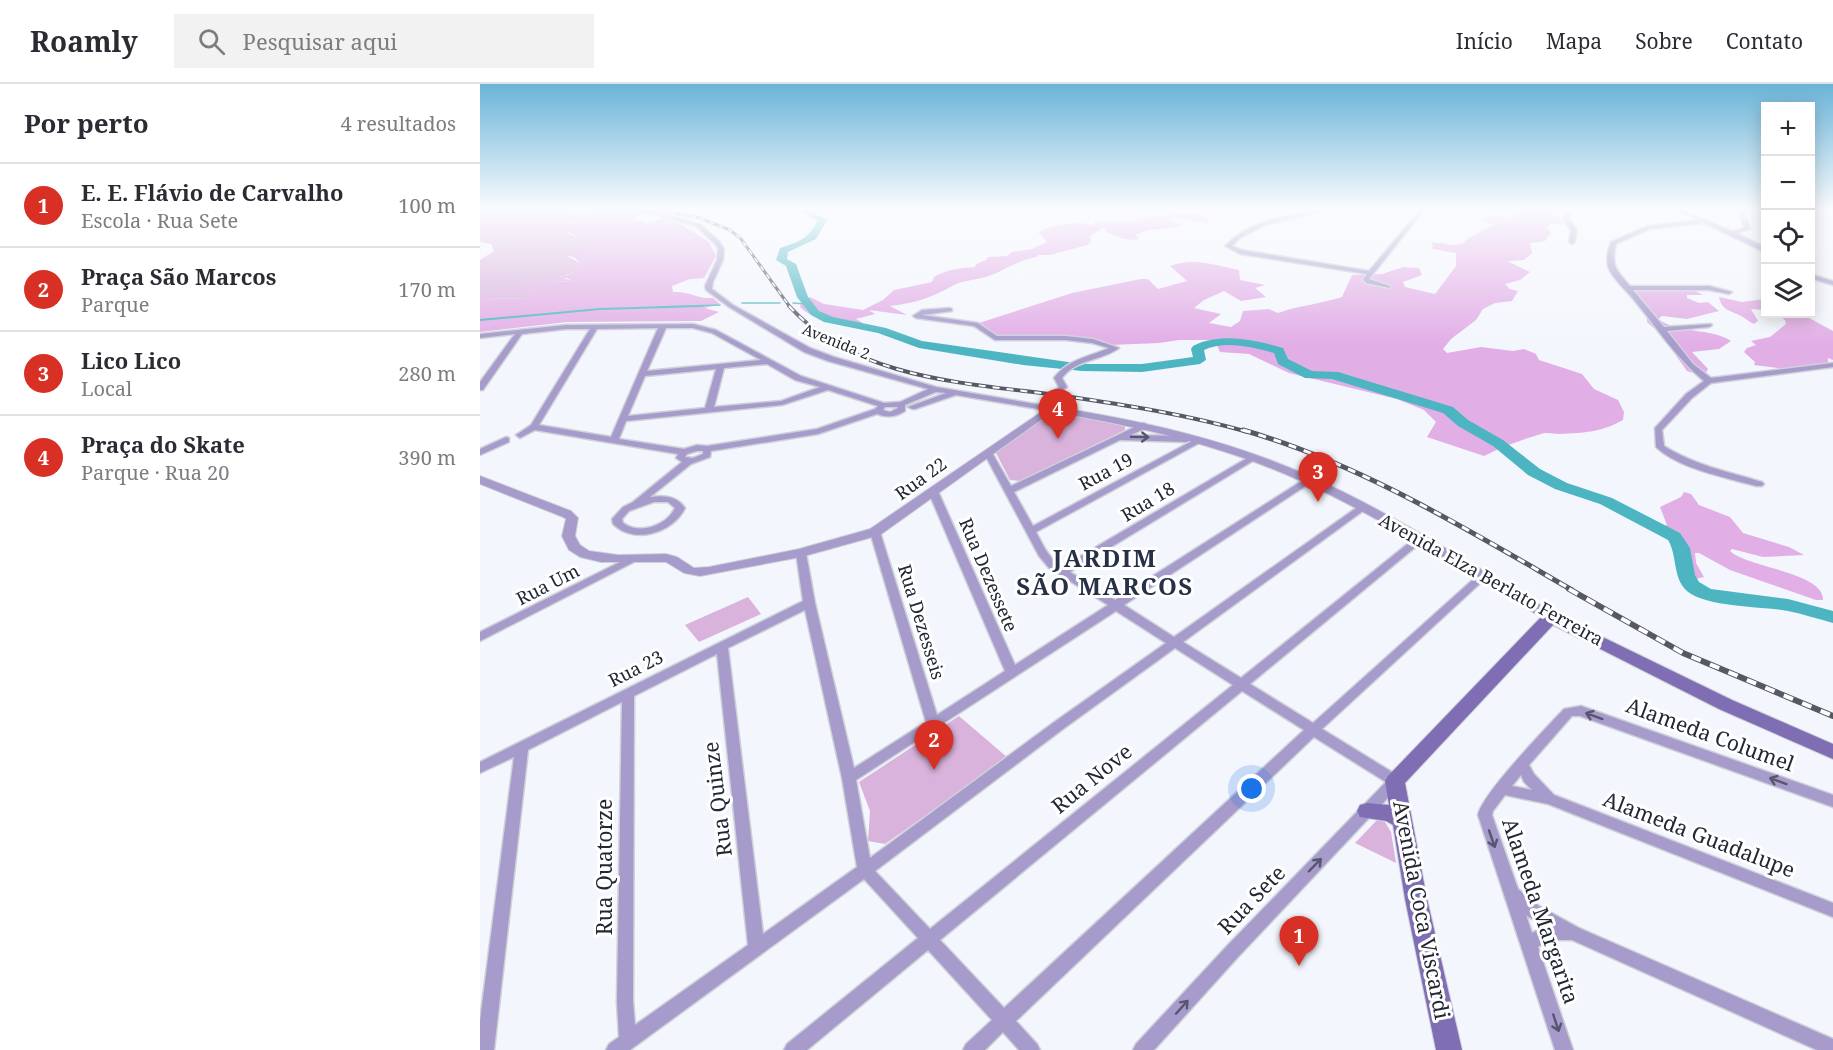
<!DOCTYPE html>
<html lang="pt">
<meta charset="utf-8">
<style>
:root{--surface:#fff;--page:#f2f2f3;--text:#2b2b33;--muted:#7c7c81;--line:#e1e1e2;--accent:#d93025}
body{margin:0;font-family:"Noto Serif",serif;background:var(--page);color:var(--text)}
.controls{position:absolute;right:18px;top:18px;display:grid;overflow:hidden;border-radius:0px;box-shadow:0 3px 15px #0003}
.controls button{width:54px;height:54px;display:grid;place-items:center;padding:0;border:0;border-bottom:2px solid var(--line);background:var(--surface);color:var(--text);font:30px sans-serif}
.you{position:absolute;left:772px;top:705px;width:21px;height:21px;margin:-15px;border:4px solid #fff;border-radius:50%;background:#1a73e8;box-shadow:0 0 0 9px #1a73e833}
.badge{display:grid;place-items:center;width:39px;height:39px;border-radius:50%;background:var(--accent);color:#fff;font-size:20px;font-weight:700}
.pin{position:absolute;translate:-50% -50px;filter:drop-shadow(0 2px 3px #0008)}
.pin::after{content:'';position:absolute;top:32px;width:21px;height:18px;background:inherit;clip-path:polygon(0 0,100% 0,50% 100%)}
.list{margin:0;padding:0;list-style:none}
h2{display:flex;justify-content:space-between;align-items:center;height:78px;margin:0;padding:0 24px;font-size:26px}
h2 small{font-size:20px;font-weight:400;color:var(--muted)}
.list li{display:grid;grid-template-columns:39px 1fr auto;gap:18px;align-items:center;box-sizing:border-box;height:84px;padding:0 24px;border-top:2px solid var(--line)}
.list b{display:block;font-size:22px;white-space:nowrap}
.list p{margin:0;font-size:20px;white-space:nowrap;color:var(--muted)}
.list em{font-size:20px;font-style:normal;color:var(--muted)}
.icon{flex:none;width:33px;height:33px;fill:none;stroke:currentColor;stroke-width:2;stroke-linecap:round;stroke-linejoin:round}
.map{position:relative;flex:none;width:1353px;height:966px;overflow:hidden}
header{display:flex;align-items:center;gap:36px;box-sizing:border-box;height:84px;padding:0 30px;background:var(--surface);border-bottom:2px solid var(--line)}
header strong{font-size:28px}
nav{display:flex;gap:33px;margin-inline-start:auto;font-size:21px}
.search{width:420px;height:54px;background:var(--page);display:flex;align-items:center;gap:15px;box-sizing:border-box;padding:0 21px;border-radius:0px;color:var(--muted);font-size:22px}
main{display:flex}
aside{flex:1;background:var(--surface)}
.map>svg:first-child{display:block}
.green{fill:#d9b3dc}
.forest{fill:#e2aee6}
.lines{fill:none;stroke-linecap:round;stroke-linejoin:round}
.stream-far1{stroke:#4db5c1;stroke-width:1.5}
.stream{stroke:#4db5c1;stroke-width:2}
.river{fill:#4db5c1;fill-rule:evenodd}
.minor-casing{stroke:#cdd1d8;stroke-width:3}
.tertiary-casing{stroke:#cdd1d8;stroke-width:2}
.secondary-casing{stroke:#cdd1d8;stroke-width:2}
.minor{fill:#a69bcb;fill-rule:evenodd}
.tertiary{fill:#a69bcb;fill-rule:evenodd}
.secondary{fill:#806eb4;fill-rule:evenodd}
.rail-far3-casing{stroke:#555963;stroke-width:3}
.rail-far2-casing{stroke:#555963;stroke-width:4}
.rail-far1-casing{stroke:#555963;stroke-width:5}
.rail-casing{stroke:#555963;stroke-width:6}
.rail-far3{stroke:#fff;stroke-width:1.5;stroke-dasharray:5;stroke-linecap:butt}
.rail-far2{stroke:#fff;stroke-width:2;stroke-dasharray:7;stroke-linecap:butt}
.rail-far1{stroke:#fff;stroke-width:3;stroke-dasharray:8;stroke-linecap:butt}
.rail{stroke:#fff;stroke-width:4;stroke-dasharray:10;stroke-linecap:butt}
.oneway{stroke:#57556f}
.labels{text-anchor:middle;stroke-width:6;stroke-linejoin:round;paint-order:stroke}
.far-street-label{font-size:15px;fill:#222732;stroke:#fff}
.street-label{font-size:18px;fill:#222732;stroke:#fff}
.near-street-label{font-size:21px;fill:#222732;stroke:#fff}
.district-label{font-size:24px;font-weight:bold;letter-spacing:1.5px;fill:#263046;stroke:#fff}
</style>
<header>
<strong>Roamly</strong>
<div class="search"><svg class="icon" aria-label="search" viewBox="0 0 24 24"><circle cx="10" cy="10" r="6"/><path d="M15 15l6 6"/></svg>Pesquisar aqui</div>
<nav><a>Início</a><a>Mapa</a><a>Sobre</a><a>Contato</a></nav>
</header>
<main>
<aside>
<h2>Por perto<small>4 resultados</small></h2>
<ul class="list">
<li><span class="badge">1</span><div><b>E. E. Flávio de Carvalho</b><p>Escola · Rua Sete</p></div><em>100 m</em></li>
<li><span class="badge">2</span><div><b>Praça São Marcos</b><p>Parque</p></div><em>170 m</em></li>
<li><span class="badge">3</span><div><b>Lico Lico</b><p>Local</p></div><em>280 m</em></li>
<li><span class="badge">4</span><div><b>Praça do Skate</b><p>Parque · Rua 20</p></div><em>390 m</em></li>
</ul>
</aside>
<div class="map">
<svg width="1353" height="966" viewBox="0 0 1353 966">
<rect width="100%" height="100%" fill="#f3f6fc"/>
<path class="green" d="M0 127 144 128 138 136C125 136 87 136 79 143L86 145 90 151 105 153 107 161 87 172 100 179 97 187 80 193 96 198 78 197 26 207H50L49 214 0 215V176L14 167 11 160 0 158Z
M579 329 645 341V346L540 397 530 396 516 369 518 365 564 332Z
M268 513 281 530 219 558 205 541Z
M479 632 528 674 405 760 388 757 390 727 379 698Z
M897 736 905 738 911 748 916 779 875 759Z"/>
<path class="forest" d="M1038 125H1076L1080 129 1073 131 1081 135 1084 141 1070 140 1067 144 1071 149 1065 157 1050 159 1052 169 1044 176 1027 177 1050 188 1040 196 1025 200 1030 205 1038 207 1032 217 1015 219 1003 225 996 236 971 255 963 265 967 269 1001 263 1033 267 1044 265 1056 270 1059 276 1102 290 1114 305 1138 316 1144 328 1143 336C1122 348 1104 349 1080 350 1074 350 1066 348 1061 350 1041 356 1023 362 1004 372L947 353 956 338 944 326 917 315 809 289 769 270 740 268 735 256H699L679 259 630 261 586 254H515L496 240 592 209 661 195H668L678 205 707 197 690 182C712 173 736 181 759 186L760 196 785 201 775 204 786 213 761 217 744 207 724 216 714 224 741 230 729 239 751 243 760 237 763 227 789 225 798 229C821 221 841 220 862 213L872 191 902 190 923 183 939 184 942 191 923 198 925 203 955 210 976 182V169L953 165 952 158 974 161 984 159 987 155 1014 141 1003 136 1006 132 1016 131 1030 135Z
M144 128 159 130 155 137 163 136 164 140 183 134 193 135 229 158 236 172 224 194 210 195 192 202 193 208C211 207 216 215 233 214L240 220 225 224 239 228 221 237 87 238 0 248V215L49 214 50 207H21L78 197 94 198 87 194H78L97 187 100 179 95 174 86 171 107 161 104 153C89 151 90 147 78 143 87 137 125 136 138 136Z
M701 130H716L730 135 727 139 701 134H685L702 141C686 147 671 142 656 151L659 155C644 158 639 152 626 148L627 145 623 144 610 152 611 158 607 161 570 171H558L557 173C540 175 525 186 509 192 498 196 482 196 472 202 453 213 432 220 410 222L427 231 389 226 395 230 376 235 383 239C365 240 333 237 320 223L322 215 330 213 344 220 383 226 403 216 414 206 452 198 454 193C467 185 481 184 495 183L496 180 506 176 508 173 527 172 532 168 552 165 567 158 558 148C574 140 598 137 614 141L615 137H654L663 134Z
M1158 206H1213L1223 211H1207V214L1219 219 1228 218 1239 227 1207 235 1182 232 1178 235C1201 251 1230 243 1251 257L1239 265 1212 268 1228 285 1224 292 1207 287 1180 249 1167 238V232L1153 207Z
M1239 213 1262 218 1285 215V226L1271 225 1278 237 1274 240C1269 238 1265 234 1261 232 1250 226 1242 227 1239 213Z
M1296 230H1322L1353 247V276L1348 274V281L1306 285 1274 281 1275 278 1264 268 1267 264 1276 261 1271 257 1290 253 1306 240 1305 236Z
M1204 408 1211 410 1219 421 1250 433 1263 449 1309 463 1324 471 1283 473 1252 465 1250 467C1268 484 1344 488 1343 516H1336L1250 486 1219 469H1215L1216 479 1224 493 1215 495 1207 489 1198 466 1178 445 1187 441 1180 423 1201 413Z"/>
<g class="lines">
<path class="stream-far1" d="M262 219H300
M313 219 327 220
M178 223 240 221"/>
<path class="stream" d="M0 236 120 225 223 222"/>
<path class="river" d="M317 125H327L347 136 336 155 308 168 307 175 316 180 328 213 339 227 353 233 406 244 442 257 602 280H662L713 273 711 265 713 262C741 248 774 256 803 264L808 275 832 287 858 288 973 323 988 336 1023 356 1060 385 1087 399 1132 414 1200 449 1210 464 1215 491 1219 498 1231 505 1308 515 1353 527V539C1338 535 1323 530 1308 527 1283 522 1220 524 1204 504 1193 490 1197 471 1188 456L1120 420 1075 405 1048 391 1013 362 978 342 963 329 852 295 825 294 798 280 794 269C773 263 744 256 724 266L726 276 720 280 662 288 602 287 543 281 439 264 398 249 344 238 331 231 317 213 306 182 296 176 300 164C317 159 330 154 337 137Z"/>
<defs>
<path id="minor" d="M0 125H71L68 127 0 128Z
M113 125 172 126 220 140 239 157 244 165 243 176 233 198 232 205 253 221 330 264 354 273 456 303 567 322 569 313 573 311 577 313 574 325 570 327 476 311 435 325H432L428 323 466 309 456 308 425 321V327C416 333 407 334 397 330L338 350 231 367 230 373 211 380 170 413C184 411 197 412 205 424 193 449 154 461 133 440L132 435 143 423 153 418 202 378 196 374 198 370 55 346 40 354 36 351 51 341 110 245H86L42 250 3 306H0V298L35 250 0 254V250L86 241 213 240 236 246 321 292 404 319 420 318 448 305 348 277 324 268 249 223 226 206 225 202 237 176 238 165 235 160 216 142 172 130 116 127ZM178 244 131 353 59 341 117 245ZM186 244H213L232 249 281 276 167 287ZM287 280 315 296 340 303 301 317 234 323 244 284ZM236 285 225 324 148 332 165 292ZM348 306 398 322 395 325 337 345 227 362 217 361 204 365 139 355 146 337 302 321ZM405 323H417L418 324 410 328 403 326ZM217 367H223V370L213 374 205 373 207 370ZM174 418H188L195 424C186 442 160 451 143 439L142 435 149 427Z
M845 125H854L785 141 760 154 752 162 762 166 889 187 941 125H945L889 195 910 202V204L886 199 883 195 887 190 760 170 745 162C771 135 809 131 845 125Z
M1087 125H1092L1089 135 1097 146 1095 158 1092 160 1089 158 1091 146 1083 135Z
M1194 125H1200L1252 147 1264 144 1259 130 1264 125H1269L1265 130 1270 145 1257 149 1286 164V169L1224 139 1170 145 1136 160C1131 182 1136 186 1150 202H1229L1252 208 1249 210 1229 206H1153L1184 243 1231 240 1232 241 1229 243 1187 247 1213 280 1231 294 1353 279V283L1231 299 1212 314 1182 346 1184 362C1214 381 1249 388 1282 398L1284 400 1282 402H1276C1245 393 1199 385 1176 363L1175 344 1206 310 1224 297C1197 275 1177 244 1155 217 1148 208 1133 195 1129 185 1125 176 1128 166 1131 158L1167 142 1218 136Z
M1330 190 1353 197V201L1330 194Z
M470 224 472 225V227L442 231 498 239 517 252H586L613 255 639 264C621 277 596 275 582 294L587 303 577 310 573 308 579 303 574 294C588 275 609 273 629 264L612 259 586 256H515L494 242 436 234 433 232 442 226Z
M663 339 666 340V344L651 351 707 352 711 355 707 358 640 356 534 408 553 442 714 356H720L721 358 556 448C563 461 569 475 582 483L769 373 772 372 776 375 590 488 635 516 825 395H831L833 397 644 521 694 553 879 422 882 421 887 424 703 558 761 594 935 454H943L944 456 770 600 833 639 998 491 1002 490 1007 493 842 645 920 693 922 697 920 701 758 873 674 966H653L656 960 746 863 906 698 834 653 536 937 557 960 560 966H539L523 948 505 966H483L486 960 512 936 448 866 327 966H304L307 960 438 854 384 795 154 963 150 966H126L129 960 139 953 137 917 142 618 48 666 14 966H0V937L34 673 0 689V678L323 517 316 469 321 466 326 469 335 519 374 684 446 638 390 448 391 446 395 445 400 448 457 631 525 587 448 407 450 405 453 404 458 407 535 581 628 521 569 484 559 472 504 369 508 366 511 367 531 402ZM325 526 362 694 377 783 283 850 248 564ZM636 527 686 559 573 639 390 774 376 696ZM695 564 753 601 450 845 395 787 583 645ZM237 570 268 861 155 941 153 917 154 612ZM762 607 824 646 524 924 460 856Z
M26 353 29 354V358L0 371V365Z
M150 473 154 474 155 476 154 478 0 557V548Z
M1101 622 1353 711V723L1100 632H1092L1049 681 1054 690 1074 711 1353 819V833L1068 720 1025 711 1013 727 1012 731 1038 805 1059 822 1099 844 1353 955V966H1337L1092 856H1068L1058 863 1093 966H1075L998 731C1002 710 1066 644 1084 625ZM1041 691 1044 698 1052 706 1032 702ZM1046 831 1047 832 1065 842 1052 849Z"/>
<path id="tertiary" d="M570 322C658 336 747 355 829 392 915 430 995 483 1076 530L1078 533 1076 536H1066C985 489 907 436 821 397 742 361 657 342 572 328L400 451 321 473 220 492 204 489 186 478H121L100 473 89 466 82 452 86 435 83 433 0 400V392L91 427 98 434 95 452 100 461 109 467 138 471 186 470 197 473 214 484 229 483 319 465 390 445Z"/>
<path id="secondary" d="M1071 528 1252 616 1353 660V675L1239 625 1073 541 925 699 947 815 982 966H956L925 815 913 741 906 737 880 733 877 727 880 721 887 719 909 721 905 697 908 692 1065 529Z"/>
</defs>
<use href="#minor" class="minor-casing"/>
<use href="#tertiary" class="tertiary-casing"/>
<use href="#secondary" class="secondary-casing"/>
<use href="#minor" class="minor"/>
<use href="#tertiary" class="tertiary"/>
<use href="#secondary" class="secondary"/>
<defs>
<path id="rail-far3" d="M171 125 217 133 250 146 261 155 310 223"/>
<path id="rail-far2" d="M309 222C377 297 490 299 584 312 646 321 708 331 768 348"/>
<path id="rail-far1" d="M763 346C881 380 986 445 1092 506"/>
<path id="rail" d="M1089 505 1203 569 1353 632"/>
</defs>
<use href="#rail-far3" class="rail-far3-casing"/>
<use href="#rail-far2" class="rail-far2-casing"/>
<use href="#rail-far1" class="rail-far1-casing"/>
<use href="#rail" class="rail-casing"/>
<use href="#rail-far3" class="rail-far3"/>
<use href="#rail-far2" class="rail-far2"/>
<use href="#rail-far1" class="rail-far1"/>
<use href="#rail" class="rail"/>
</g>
<defs><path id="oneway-shaft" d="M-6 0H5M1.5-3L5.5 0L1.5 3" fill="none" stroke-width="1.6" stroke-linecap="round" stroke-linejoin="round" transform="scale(1.5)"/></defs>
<g class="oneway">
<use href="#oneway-shaft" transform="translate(660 353) rotate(1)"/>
<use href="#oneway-shaft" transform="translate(1114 632) rotate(-160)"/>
<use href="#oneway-shaft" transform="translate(1298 697) rotate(-160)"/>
<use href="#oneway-shaft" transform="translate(1012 755) rotate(71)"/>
<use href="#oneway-shaft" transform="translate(835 781) rotate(-46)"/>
<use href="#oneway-shaft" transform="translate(702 923) rotate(-48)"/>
<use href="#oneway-shaft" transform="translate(1076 939) rotate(72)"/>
</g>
<linearGradient id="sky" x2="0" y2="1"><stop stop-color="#6ab4d8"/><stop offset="0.48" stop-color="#fafbfe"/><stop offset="1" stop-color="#fafbfe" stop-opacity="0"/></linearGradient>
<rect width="1353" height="260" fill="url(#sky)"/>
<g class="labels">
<g class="far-street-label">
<text transform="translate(356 258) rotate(22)" y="5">Avenida 2</text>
</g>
<g class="street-label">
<text transform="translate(626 388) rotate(-28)" y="6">Rua 19</text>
<text transform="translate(441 395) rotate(-36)" y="6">Rua 22</text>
<text transform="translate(668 418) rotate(-31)" y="6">Rua 18</text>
<text transform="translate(508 491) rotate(67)" y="6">Rua Dezessete</text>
<text transform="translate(1011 496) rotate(29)" y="6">Avenida Elza Berlato Ferreira</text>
<text transform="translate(68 501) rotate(-27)" y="6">Rua Um</text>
<text transform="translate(441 538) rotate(73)" y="6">Rua Dezesseis</text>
<text transform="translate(156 585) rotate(-27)" y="6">Rua 23</text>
</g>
<g class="near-street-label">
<text transform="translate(1230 651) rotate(20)" y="7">Alameda Columel</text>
<text transform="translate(612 695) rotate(-39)" y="7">Rua Nove</text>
<text transform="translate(238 715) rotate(-97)" y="7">Rua Quinze</text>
<text transform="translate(1219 751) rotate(21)" y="7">Alameda Guadalupe</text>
<text transform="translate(125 783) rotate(-90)" y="7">Rua Quatorze</text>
<text transform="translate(772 816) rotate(-46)" y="7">Rua Sete</text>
<text transform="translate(941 826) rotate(79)" y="7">Avenida Coca Viscardi</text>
<text transform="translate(1060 827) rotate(71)" y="7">Alameda Margarita</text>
</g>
<g class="district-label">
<text x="625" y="483">JARDIM<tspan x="625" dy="28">SÃO MARCOS</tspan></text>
</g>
</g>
</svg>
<div class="controls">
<button>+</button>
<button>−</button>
<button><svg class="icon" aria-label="locate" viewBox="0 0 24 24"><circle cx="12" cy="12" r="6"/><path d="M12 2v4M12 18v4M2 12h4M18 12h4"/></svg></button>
<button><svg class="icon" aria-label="layers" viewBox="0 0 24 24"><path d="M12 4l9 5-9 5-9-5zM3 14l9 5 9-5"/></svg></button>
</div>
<div class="you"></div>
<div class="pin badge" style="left:819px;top:882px">1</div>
<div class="pin badge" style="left:454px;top:686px">2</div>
<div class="pin badge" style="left:838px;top:418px">3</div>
<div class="pin badge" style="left:578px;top:355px">4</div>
</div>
</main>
